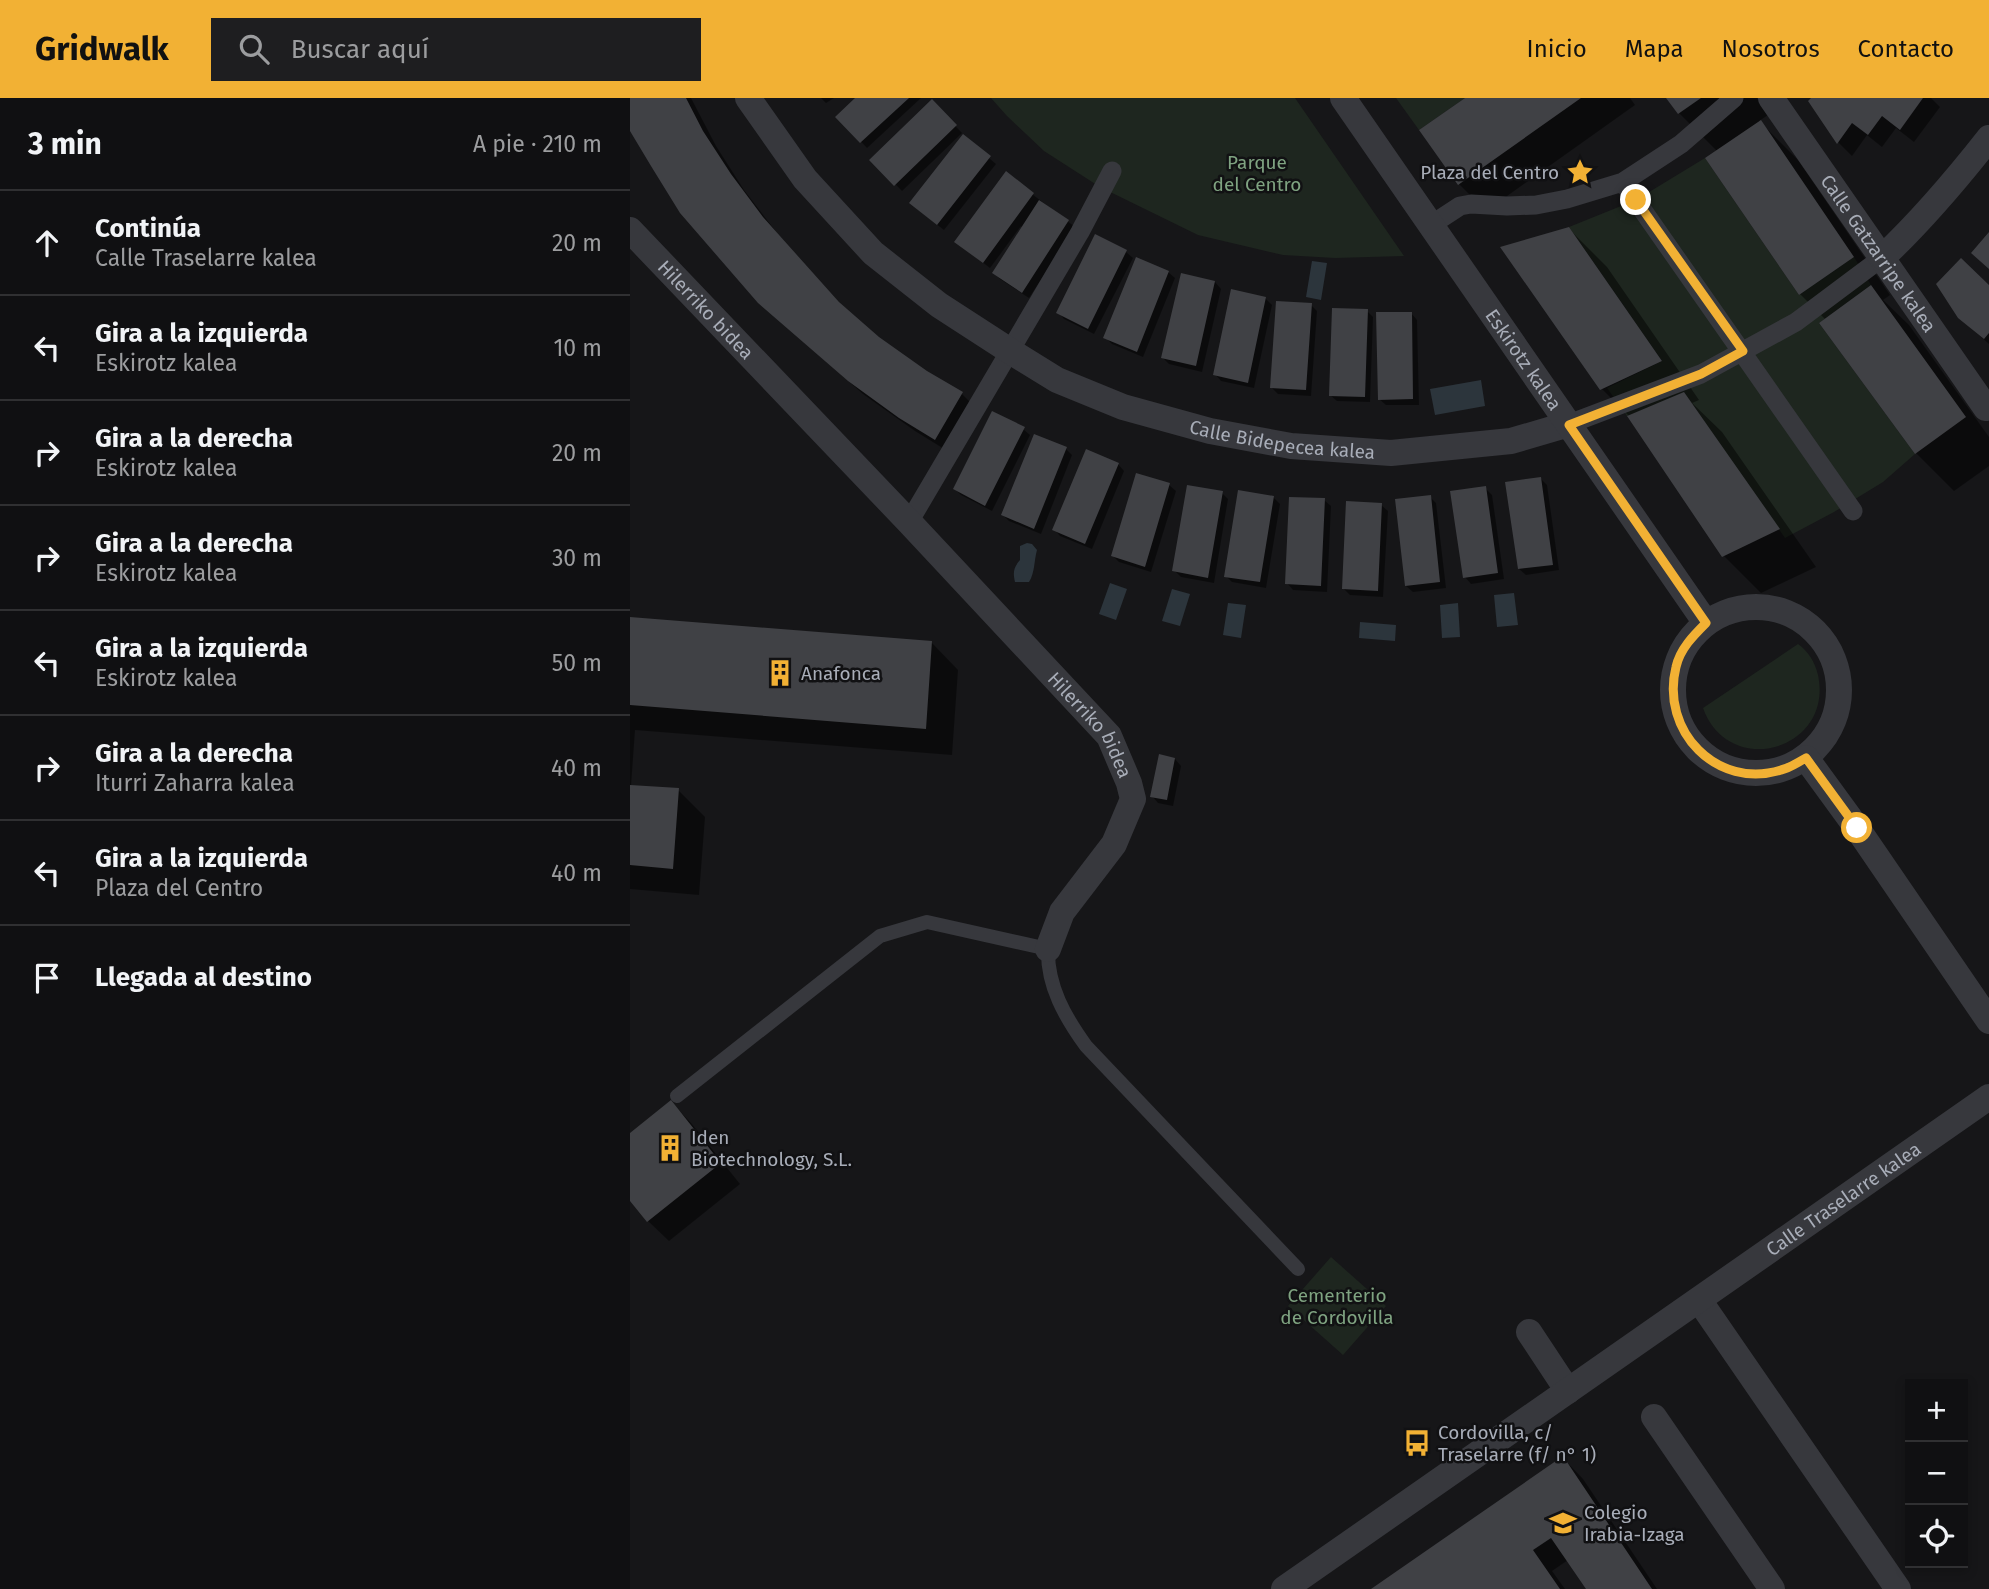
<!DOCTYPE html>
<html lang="es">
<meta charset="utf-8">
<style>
:root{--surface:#101012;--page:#1e1e20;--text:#f1f3f6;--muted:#9c9d9f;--line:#303032;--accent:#f2b134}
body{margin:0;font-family:"Fira Sans",sans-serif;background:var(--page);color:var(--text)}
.controls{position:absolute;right:21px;bottom:21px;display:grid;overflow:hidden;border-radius:0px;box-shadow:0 4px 10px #0003}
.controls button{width:63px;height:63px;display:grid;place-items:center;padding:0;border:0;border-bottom:2px solid var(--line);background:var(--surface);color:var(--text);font:35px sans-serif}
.stop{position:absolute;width:21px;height:21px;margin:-16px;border:5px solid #f2b134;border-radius:50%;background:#fff}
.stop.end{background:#f2b134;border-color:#fff;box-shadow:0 2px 7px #0008}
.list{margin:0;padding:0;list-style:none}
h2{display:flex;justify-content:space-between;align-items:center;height:91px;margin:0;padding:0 28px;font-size:30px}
h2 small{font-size:23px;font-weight:400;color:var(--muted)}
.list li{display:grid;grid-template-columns:46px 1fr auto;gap:21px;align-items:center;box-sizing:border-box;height:105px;padding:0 28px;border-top:2px solid var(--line)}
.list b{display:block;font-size:26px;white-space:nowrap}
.list p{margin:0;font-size:23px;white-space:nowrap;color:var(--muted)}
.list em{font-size:23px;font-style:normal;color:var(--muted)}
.icon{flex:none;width:38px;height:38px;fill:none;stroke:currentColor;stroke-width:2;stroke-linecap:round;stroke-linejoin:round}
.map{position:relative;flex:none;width:1359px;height:1491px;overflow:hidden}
header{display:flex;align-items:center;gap:42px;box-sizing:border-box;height:98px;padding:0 35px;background:var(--accent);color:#111}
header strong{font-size:33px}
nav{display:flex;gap:38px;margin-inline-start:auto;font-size:24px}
.search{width:490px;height:63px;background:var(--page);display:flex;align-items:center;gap:18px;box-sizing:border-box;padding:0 24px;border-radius:0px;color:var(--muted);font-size:26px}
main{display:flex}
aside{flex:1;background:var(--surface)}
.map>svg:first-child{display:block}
.green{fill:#1e261f}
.water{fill:#2c353c}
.shadow{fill:#0007}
.building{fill:#404145}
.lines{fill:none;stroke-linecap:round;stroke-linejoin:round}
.service{stroke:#37383d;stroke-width:14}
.pedestrian{stroke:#37383d;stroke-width:19}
.minor{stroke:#37383d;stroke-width:26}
.route{stroke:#f2b134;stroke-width:9}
.labels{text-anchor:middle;stroke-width:5;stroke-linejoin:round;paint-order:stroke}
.park-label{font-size:19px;fill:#7fa381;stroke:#111113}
.poi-label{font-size:19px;fill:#a8adb8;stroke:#111113;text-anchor:start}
.street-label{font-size:19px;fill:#a8adb8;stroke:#111113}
</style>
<header>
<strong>Gridwalk</strong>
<div class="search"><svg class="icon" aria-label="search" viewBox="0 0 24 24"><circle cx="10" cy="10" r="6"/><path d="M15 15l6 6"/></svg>Buscar aquí</div>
<nav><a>Inicio</a><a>Mapa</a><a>Nosotros</a><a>Contacto</a></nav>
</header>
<main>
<aside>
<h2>3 min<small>A pie · 210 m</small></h2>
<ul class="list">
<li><svg class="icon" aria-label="ahead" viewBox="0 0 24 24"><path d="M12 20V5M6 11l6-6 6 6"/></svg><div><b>Continúa</b><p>Calle Traselarre kalea</p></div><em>20 m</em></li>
<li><svg class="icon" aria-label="left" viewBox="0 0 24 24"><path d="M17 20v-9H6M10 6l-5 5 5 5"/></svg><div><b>Gira a la izquierda</b><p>Eskirotz kalea</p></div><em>10 m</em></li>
<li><svg class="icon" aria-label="right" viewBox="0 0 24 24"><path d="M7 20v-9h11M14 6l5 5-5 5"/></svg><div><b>Gira a la derecha</b><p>Eskirotz kalea</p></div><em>20 m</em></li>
<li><svg class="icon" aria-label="right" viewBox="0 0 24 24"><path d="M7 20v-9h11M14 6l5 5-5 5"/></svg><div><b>Gira a la derecha</b><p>Eskirotz kalea</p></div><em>30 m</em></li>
<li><svg class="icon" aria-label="left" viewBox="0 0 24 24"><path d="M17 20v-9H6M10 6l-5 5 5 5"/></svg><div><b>Gira a la izquierda</b><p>Eskirotz kalea</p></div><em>50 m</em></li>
<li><svg class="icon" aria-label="right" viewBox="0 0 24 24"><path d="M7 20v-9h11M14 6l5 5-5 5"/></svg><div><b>Gira a la derecha</b><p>Iturri Zaharra kalea</p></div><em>40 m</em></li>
<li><svg class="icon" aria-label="left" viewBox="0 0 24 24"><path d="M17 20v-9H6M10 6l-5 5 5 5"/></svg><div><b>Gira a la izquierda</b><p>Plaza del Centro</p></div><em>40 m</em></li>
<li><svg class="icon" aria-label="arrive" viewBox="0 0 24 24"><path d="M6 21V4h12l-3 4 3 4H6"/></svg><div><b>Llegada al destino</b></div></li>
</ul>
</aside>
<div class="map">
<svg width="1359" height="1491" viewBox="0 0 1359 1491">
<rect width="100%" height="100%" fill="#161618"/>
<path class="green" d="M361 0H665L774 158 705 160 653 157 568 137 470 89 414 53 377 18Z
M766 0H835L789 32Z
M1075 60 1169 197 1224 159 1241 187 1189 225 1285 356 1253 384 1204 414 1155 440 1054 295 997 318 977 290 1032 263 939 129 1006 102Z
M1168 546C1178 553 1185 564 1188 577 1204 652 1099 682 1073 610Z
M701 1159 756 1208 713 1257 658 1208Z"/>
<path class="water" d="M682 163 697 165 691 202 676 199Z
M851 282 855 308 805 317 800 291Z
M397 445 402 446 407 452C404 462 405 475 399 484H385C383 475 383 470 390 462V448Z
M480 485 497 491 486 522 469 516Z
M542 491 560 496 550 528 532 523Z
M884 495 888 527 867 529 864 497Z
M598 505 616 507 611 540 593 537Z
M828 505 830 539 812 540 810 507Z
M730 524 766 527 765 543 729 540Z"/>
<path class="shadow" d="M0 0H61L86 48 114 92 147 135 215 211 248 240 296 274 332 296 345 309 319 354 285 333 233 296 129 204 0 29Z
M191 0H204L196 5Z
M228 0H291L237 50 208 19Z
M838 0H1000L1005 7 856 113 829 86Z
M1038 0H1127L1138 17 1129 23 1168 62 1260 197 1253 202 1279 227 1359 339V368L1324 393 1286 355 1191 225 1196 222 1170 196 1088 54 1049 15Z
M1183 0H1301L1310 9 1284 44 1266 30 1252 49 1237 37 1222 58 1209 45 1181 3Z
M302 4 332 35 272 93 242 62Z
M333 38 366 66 314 132 287 111Z
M376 76 445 129 399 200 370 181 364 175 393 130 391 128 360 170 326 144Z
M939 131 977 169 1069 302 1062 305 1092 334 1186 469 1131 495 1093 457 999 318 972 291Z
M466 138 496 154 503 160 464 236 434 221 428 214Z
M1331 163 1359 189V246L1329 219Z
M538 174 545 180 513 259 482 246 476 240Z
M585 184 591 191 572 274 539 266 533 260Z
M635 200 642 207 624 290 591 283 585 276Z
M681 207 687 213 681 298 648 296 641 289Z
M737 213 743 219 740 304 707 303 700 297Z
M781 215 787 222 789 307H756L749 301Z
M393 331 400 337 362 413 331 397 325 391Z
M436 351 442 357 411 436 379 423 373 417Z
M488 366 494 373 462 451 430 438 424 431Z
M911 381 917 387 929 472 896 477 889 471Z
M539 387 546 393 521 474 489 464 483 458Z
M855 390 862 397 874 481 841 486 835 479Z
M592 395 598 401 584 485 551 479 544 472Z
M643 399 650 406 636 490 602 484 596 478Z
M800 399 806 405 816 490 783 494 776 488Z
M694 402 701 408 697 494 663 492 657 485Z
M751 407 758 413 753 499 720 497 713 490Z
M0 521 302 545 328 572 322 657 5 632 1 688 48 692 75 719 69 797 0 791Z
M545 661 551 668 543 708 528 705 522 698Z
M41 1004 61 1025 110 1086 39 1143 18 1123 0 1100V1037Z
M933 1360 953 1381 1027 1491H958L938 1462 922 1473 935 1491H744Z"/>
<path class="building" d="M0 0H56L73 33 101 76 133 119 209 204 249 239 297 273 333 294 305 342 269 320 218 283 128 205 50 115 21 68 0 33Z
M225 0H279L230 45 205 19Z
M835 0H951L828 87 789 32Z
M1036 0H1071L1048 16Z
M1181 0H1293L1270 32 1252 18 1238 37 1222 25 1207 46 1178 3Z
M302 1 327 27 264 88 239 62Z
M1131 22 1224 159 1169 197 1075 60Z
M333 36 361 58 307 127 279 105Z
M376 73 404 95 353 165 324 144Z
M409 102 439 122 392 195 362 175Z
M939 129 1032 263 970 292 870 149Z
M1359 134V171L1341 155Z
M465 136 497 152 458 231 426 215Z
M506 159 539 173 507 254 473 240Z
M1331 160 1359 187V235L1354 241 1328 220 1306 186Z
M551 175 585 183 566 268 531 260Z
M1241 187 1336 319 1285 356 1189 225Z
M601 191 636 199 618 285 583 277Z
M646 203 682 205 676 292 640 290Z
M702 210 738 211 735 299 699 298Z
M746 214H782L783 301 748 302Z
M1054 294 1150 431 1092 459 997 318Z
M362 313 395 329 355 408 323 391Z
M404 336 437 349 404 431 371 417Z
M456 351 489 365 455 446 422 432Z
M506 375 540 385 515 469 481 458Z
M911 379 923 467 888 471 875 384Z
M557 387 593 393 578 480 542 473Z
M856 388 868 475 833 480 820 393Z
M608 392 644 398 630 484 594 479Z
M801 397 810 484 775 488 765 401Z
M659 399 695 400 691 488 655 486Z
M716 403 752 405 748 493 712 491Z
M0 519 302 543 296 631 0 607Z
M529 656 545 660 537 702 520 699Z
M0 687 49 690 43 771 0 767Z
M41 1002 91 1065 17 1124 0 1103V1035Z
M933 1358 1022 1491H956L921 1440 903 1452 930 1491H741Z"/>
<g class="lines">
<path class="service" d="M47 998 250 838 297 824 418 851C417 888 435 919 456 948L668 1171"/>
<path class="pedestrian" d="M993 84 1223 413
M801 127 830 108 841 106 877 108 906 107 937 101 993 84 1051 46 1104 0
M939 326 1071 276 1166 224 1253 159
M279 424 450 134 482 73"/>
<g class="minor">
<path id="s1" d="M118 0 175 81 243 155 309 207 380 253 427 282 493 309 580 333 661 348 761 355 881 343 939 326"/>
<path id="s2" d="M713 0 1076 525"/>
<path id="s3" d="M1141 0 1356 310"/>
<path id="s4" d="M0 132 279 424 479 638 499 685 503 701 484 746 432 814 418 851"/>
<path d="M1253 159C1292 122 1326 82 1359 40"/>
<circle cx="1126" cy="592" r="83"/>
<path d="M1176 660 1227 730 1359 923"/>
<path d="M1069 1202 1268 1491"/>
<path d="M899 1234 938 1293"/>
<path d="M1024 1319 1142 1491"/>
<path id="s5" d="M654 1491 1359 999"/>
</g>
</g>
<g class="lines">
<path class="route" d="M1006 102 1113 253 1071 276 939 327 1076 525C1063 538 1050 551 1046 569 1030 633 1087 692 1151 672 1160 670 1168 664 1176 660L1227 730"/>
</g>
<defs>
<symbol id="sight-bare" viewBox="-9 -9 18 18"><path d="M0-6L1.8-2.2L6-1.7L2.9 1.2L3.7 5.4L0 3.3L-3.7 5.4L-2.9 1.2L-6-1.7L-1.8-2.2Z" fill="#f2b134" stroke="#111113" stroke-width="2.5" paint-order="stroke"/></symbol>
<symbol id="building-bare" viewBox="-9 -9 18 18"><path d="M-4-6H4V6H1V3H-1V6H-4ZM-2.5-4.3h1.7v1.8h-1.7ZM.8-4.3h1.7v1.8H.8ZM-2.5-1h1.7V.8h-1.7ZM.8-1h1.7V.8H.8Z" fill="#f2b134" stroke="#111113" stroke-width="2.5" paint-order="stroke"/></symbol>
<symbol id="bus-bare" viewBox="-9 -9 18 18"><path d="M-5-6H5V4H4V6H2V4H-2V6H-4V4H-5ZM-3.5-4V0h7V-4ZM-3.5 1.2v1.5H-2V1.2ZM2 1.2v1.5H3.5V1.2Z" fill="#f2b134" stroke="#111113" stroke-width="2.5" paint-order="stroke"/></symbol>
<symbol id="school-bare" viewBox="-9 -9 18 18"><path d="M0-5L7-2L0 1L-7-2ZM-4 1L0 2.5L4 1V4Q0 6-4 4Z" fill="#f2b134" stroke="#111113" stroke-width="2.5" paint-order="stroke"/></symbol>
</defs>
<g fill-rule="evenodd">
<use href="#sight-bare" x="931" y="55" width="38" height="38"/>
<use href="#building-bare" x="131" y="556" width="38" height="38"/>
<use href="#building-bare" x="21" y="1031" width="38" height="38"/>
<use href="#bus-bare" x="768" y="1326" width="38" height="38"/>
<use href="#school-bare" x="914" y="1406" width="38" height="38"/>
</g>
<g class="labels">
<g class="park-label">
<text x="627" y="71">Parque<tspan x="627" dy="22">del Centro</tspan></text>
<text x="707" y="1204">Cementerio<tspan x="707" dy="22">de Cordovilla</tspan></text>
</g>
<g class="poi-label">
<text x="929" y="81" text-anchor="end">Plaza del Centro</text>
<text x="171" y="582">Anafonca</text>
<text x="61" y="1046">Iden<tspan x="61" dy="22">Biotechnology, S.L.</tspan></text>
<text x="808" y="1341">Cordovilla, c/<tspan x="808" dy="22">Traselarre (f/ n° 1)</tspan></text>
<text x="954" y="1421">Colegio<tspan x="954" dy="22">Irabia-Izaga</tspan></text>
</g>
<g class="street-label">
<text dy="7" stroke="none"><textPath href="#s3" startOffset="189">Calle Gatzarripe kalea</textPath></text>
<text dy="7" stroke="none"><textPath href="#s4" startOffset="110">Hilerriko bidea</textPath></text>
<text dy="7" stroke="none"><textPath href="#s2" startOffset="318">Eskirotz kalea</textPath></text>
<text dy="7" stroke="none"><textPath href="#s1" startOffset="658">Calle Bidepecea kalea</textPath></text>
<text dy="7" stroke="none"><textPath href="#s4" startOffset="677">Hilerriko bidea</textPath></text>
<text dy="7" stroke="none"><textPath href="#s5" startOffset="682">Calle Traselarre kalea</textPath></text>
</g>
</g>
</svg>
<div class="controls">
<button>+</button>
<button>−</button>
<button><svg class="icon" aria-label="locate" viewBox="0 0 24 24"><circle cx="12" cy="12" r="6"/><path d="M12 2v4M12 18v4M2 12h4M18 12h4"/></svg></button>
</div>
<div class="stop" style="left:1227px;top:730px"></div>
<div class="stop end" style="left:1006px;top:102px"></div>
</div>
</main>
